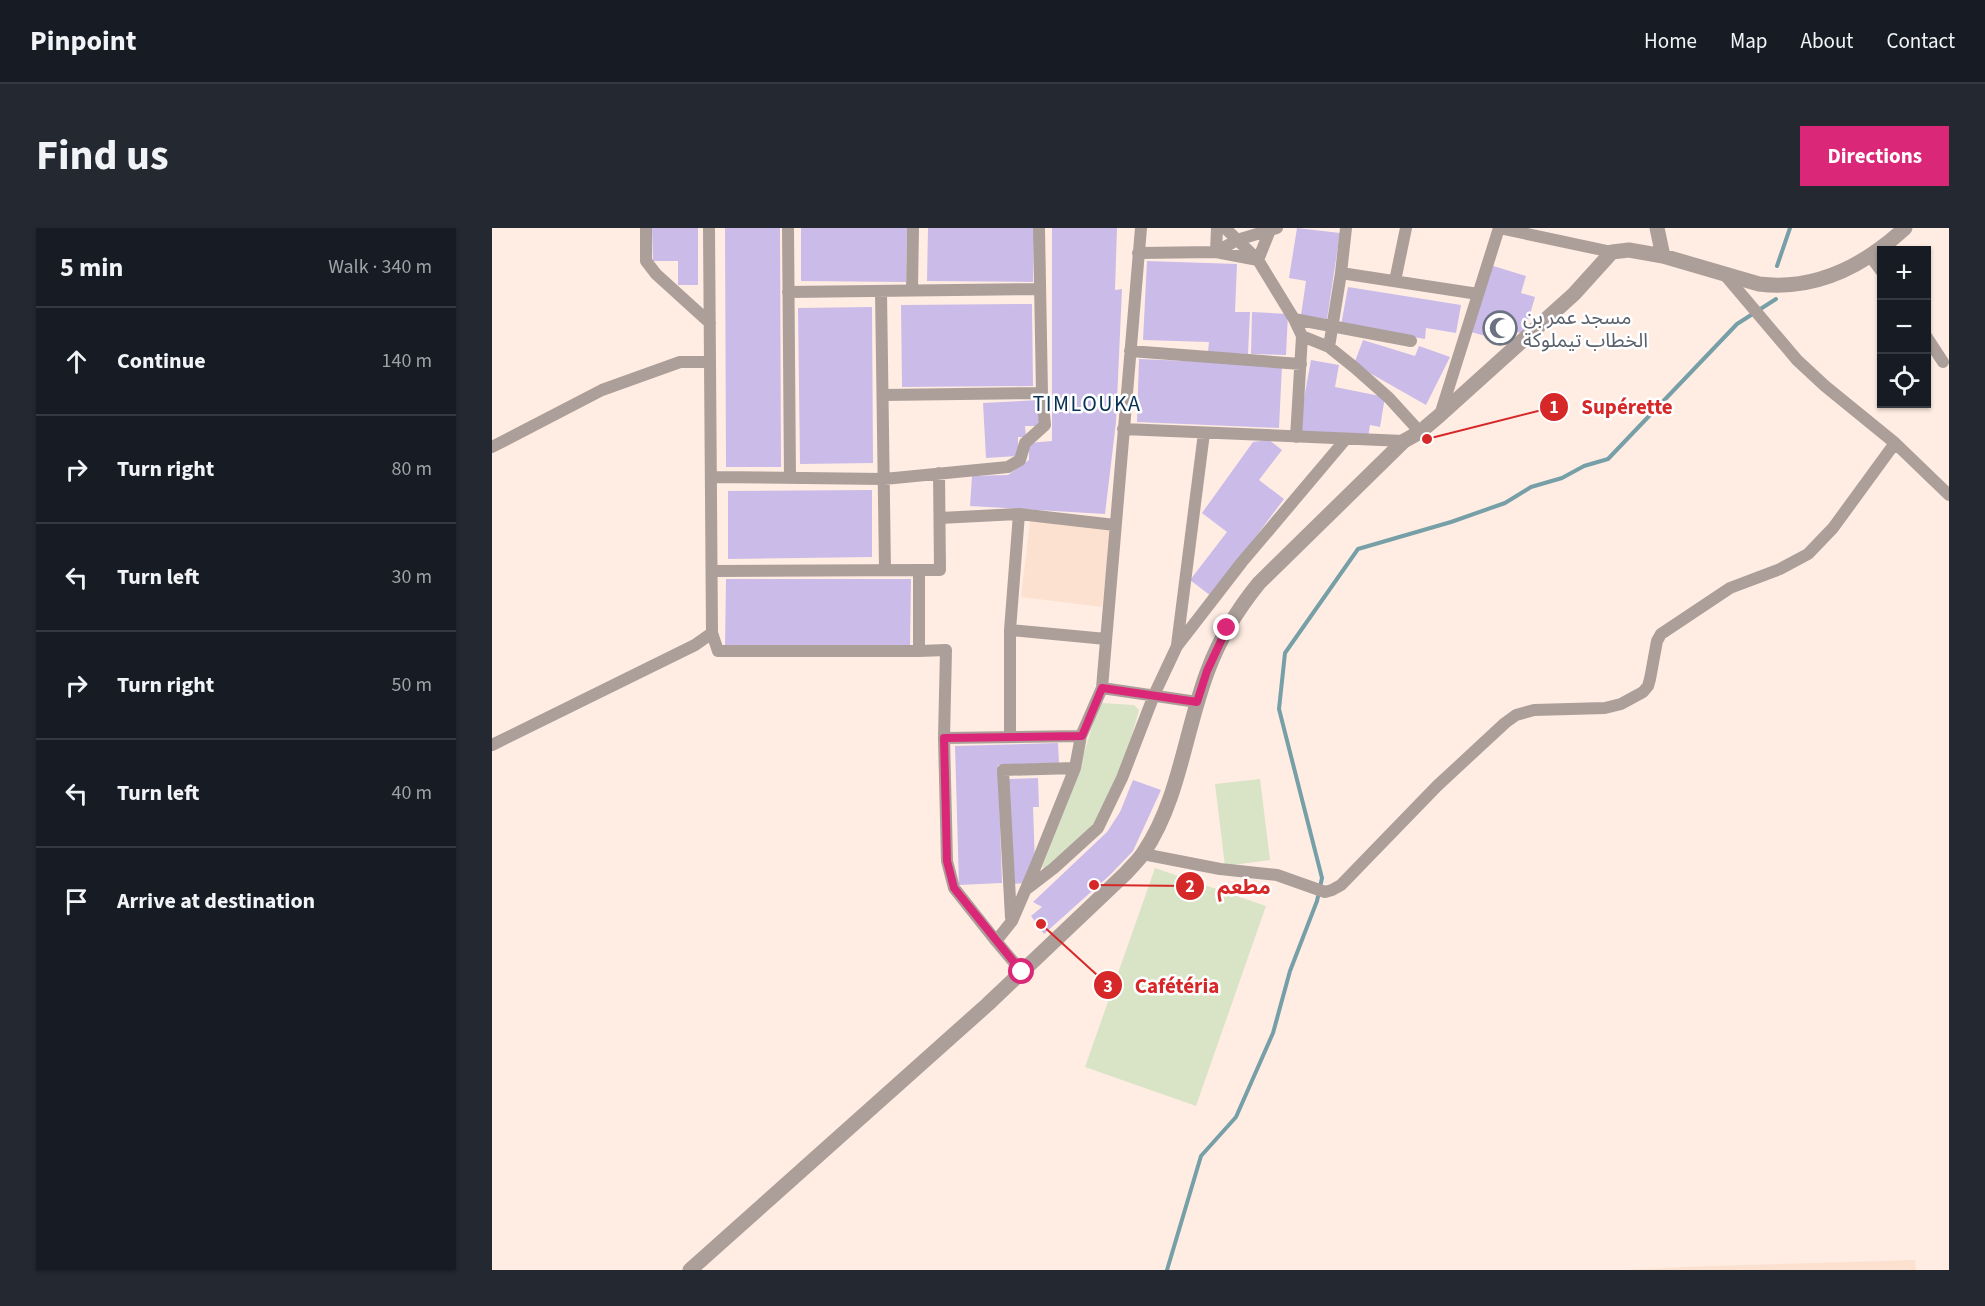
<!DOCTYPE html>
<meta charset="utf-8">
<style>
:root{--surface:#171b24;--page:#242831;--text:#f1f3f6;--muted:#9ea1a6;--line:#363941;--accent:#db2777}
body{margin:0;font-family:"Source Sans 3","Noto Sans Arabic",sans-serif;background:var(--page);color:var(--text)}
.controls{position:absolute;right:18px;top:18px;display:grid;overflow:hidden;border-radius:0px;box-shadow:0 2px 4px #0004}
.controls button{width:54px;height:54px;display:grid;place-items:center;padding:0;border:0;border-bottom:2px solid var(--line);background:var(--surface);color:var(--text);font:30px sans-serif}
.stop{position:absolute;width:18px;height:18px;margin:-14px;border:4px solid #db2777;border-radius:50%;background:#fff}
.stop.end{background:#db2777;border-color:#fff;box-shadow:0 2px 6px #0008}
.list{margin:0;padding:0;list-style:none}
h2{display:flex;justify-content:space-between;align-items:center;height:78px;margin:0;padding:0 24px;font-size:26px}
h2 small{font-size:20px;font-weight:400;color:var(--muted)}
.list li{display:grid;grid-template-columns:39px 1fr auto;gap:18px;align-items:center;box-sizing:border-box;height:108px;padding:0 24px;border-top:2px solid var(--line)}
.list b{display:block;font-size:22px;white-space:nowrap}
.list em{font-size:20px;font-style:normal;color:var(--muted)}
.icon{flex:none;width:33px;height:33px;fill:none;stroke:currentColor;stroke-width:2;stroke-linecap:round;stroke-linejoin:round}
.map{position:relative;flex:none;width:1457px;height:1042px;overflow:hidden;border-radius:0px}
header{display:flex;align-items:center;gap:36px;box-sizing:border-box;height:84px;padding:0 30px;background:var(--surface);border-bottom:2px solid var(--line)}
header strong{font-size:28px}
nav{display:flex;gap:33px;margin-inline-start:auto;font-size:21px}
.intro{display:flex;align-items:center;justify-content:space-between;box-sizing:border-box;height:144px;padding:0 36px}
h1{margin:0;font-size:42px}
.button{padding:15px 27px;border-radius:0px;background:var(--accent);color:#fff;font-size:21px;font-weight:700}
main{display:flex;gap:36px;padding:0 36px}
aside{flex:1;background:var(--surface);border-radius:0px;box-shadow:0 2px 4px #0004}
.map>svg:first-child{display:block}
.built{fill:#fde1d0}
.green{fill:#d9e4c6}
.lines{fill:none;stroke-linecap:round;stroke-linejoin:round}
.stream{stroke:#779fa7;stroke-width:4}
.building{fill:#cbbbe9}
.minor{stroke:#ac9f9a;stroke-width:12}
.tertiary{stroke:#ac9f9a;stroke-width:15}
.route{stroke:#db2777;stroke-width:8}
.labels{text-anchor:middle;stroke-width:5;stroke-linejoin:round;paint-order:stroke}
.worship-label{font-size:20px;fill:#5b616d;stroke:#fff;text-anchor:start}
.quarter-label{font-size:22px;letter-spacing:1.5px;fill:#083156;stroke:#fff}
.leader{fill:none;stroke:#d62828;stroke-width:2}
.callout-dot{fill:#d62828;stroke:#fff;stroke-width:2}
.mark-label{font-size:18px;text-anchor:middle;font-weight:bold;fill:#fff}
.callout-label{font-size:21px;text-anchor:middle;font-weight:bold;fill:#d62828;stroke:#fff;stroke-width:5;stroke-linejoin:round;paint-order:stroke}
</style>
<header>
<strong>Pinpoint</strong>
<nav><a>Home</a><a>Map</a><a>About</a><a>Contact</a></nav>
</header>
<div class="intro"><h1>Find us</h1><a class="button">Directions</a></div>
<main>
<aside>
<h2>5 min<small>Walk · 340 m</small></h2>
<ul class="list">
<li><svg class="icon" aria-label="ahead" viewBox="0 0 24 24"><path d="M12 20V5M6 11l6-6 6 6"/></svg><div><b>Continue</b></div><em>140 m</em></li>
<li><svg class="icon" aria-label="right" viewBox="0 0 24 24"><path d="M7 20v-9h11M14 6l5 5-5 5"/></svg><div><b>Turn right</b></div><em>80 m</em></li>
<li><svg class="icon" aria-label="left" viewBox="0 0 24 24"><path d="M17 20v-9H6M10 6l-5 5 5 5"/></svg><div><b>Turn left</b></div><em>30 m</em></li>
<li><svg class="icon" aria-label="right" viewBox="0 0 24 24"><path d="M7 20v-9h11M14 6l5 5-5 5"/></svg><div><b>Turn right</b></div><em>50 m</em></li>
<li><svg class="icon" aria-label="left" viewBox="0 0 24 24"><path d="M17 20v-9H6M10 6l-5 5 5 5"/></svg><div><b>Turn left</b></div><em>40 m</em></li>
<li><svg class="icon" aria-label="arrive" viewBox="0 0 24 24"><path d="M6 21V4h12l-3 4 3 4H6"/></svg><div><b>Arrive at destination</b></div></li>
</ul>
</aside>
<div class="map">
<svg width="1457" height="1042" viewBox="0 0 1457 1042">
<rect width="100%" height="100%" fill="#ffede3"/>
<path class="built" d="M538 293 620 302 610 379 529 369Z
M1423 1032 1424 1042H1133L1216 1038Z"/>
<path class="green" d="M610 475 642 477 647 482 636 522 605 597 552 641 550 639 552 634 584 551 606 479Z
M768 551 778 632 733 638 723 556Z
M663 640 774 678 704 878 593 839Z"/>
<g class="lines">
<path class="stream" d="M1285 38 1298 0
M675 1042 709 928 744 889 781 805 798 743 825 673 830 650 787 481 793 425 866 321 959 294 1013 275 1039 259 1070 250 1092 238 1116 231 1245 96 1284 71"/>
</g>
<path class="building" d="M160 0H206V57H186V33H161Z
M233 0H288L289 239H234Z
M309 0H415L414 54 309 53Z
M436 0H542L541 54 435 53Z
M560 0H625L623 62 630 61 624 194 613 286 478 278 480 248 516 247 537 232V215L560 213Z
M805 0 848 5 835 91 809 87 814 53 797 50Z
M655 33 745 36 743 84H758L756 126 716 124 717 114 651 112Z
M998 37 1034 48 1029 65 1043 69 1032 106 1018 102 1015 114 979 104Z
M856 59 969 77 964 105 934 100 933 111 849 97Z
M540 76 541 158 410 159 409 77Z
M380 79 381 235 308 236 306 80Z
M760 84 796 86 794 127 759 126Z
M871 112 923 128 927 118 958 129 934 177 862 136Z
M647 131 790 137 787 200 645 194Z
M819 132 847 137 843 159 893 169 888 199 878 197 876 210 842 204 841 209 806 203Z
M547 172 548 198H533L534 209H526V228L494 230 491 175Z
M777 212 790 222 767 252 792 271 719 368 698 352 735 304 710 285 761 214Z
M380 262V329L236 331V263Z
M234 351H419L418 419H233Z
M566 515 567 535 506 537 510 655 467 657 463 518Z
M546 550 547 579H541L543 636 534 655 520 656 516 551Z
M641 552 669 562 641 623 618 647 552 706 539 688 550 679 541 674 615 604 628 584Z"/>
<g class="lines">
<path class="minor" d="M154 0V33L164 46 218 95
M217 0 220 405 226 423H427V342H448L447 245
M296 0 298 250
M725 0 724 24 766 32 778 2 774 1
M733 0 766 32 802 91 810 108 804 209
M1007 0 1120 24
M646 25 724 24 745 12 785 0
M1378 28 1390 44
M849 45 986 66
M903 53 914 0
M420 62 421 0
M389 63 393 342
M296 64 547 61
M802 91 919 113
M810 108 837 119 862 139 897 170 928 204
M1434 108 1451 134
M837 119 849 45 854 0
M638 123 809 136
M391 167 550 165
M948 187 1007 0
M631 201 912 213
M1403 215 1457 267
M0 219 110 162 188 134H218
M219 249 392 251 516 239 528 232 533 215 553 197 550 165 547 0
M527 286 518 402 614 411
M448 290 527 286 623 297
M220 343 427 342
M685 417 712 205
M427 423 454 422 452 510 589 508
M610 460 705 474
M518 508V402
M452 510 455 633 462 660 504 713
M0 517 203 417 220 405
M651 626 728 641 785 647 833 664 840 662 849 657 945 558 1013 495 1024 487 1042 482 1113 480 1129 476 1151 464 1156 458 1158 451 1165 413 1169 406 1238 360 1288 341 1316 326 1341 300 1403 215 1333 158 1305 132 1233 47
M536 660 562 640 606 600 630 550 662 467 685 418 750 334 853 212
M519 690 511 542 583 540
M530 744 504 713 520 693 542 642 583 540 589 508 610 460 649 0"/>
<path class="tertiary" d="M1165 0 1171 28
M198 1042 496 776 634 645C640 638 647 632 652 624 688 570 693 502 716 442 728 410 745 382 767 355L912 213 928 204 948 187 1082 66 1120 24 1137 22 1171 28 1267 56C1324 63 1372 38 1413 0"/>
</g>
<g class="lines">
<path class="route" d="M530 744 462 660 455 633 452 510 590 508 610 460 705 474 715 443 735 400"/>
</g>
<defs>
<symbol id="mosque-ring" viewBox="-11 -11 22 22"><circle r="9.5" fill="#fff" stroke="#6b7280" stroke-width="1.5"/><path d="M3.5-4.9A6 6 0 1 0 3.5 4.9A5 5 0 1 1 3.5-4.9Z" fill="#6b7280"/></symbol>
</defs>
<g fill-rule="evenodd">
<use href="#mosque-ring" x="989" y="81" width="38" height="38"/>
</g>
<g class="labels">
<g class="worship-label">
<text x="1031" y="96">مسجد عمر بن<tspan x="1031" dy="23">الخطاب تيملوكة</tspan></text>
</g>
<g class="quarter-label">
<text x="595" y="183">TIMLOUKA</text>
</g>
</g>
<path class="leader" d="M935 211L1062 179M602 657L698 658M549 696L616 757"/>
<g class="callout-dot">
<circle cx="935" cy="211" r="6"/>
<circle cx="602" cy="657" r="6"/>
<circle cx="549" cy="696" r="6"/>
<circle cx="1062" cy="179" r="15"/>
<circle cx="698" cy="658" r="15"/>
<circle cx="616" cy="757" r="15"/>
</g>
<g class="mark-label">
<text x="1062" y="185">1</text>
<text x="698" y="664">2</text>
<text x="616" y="764">3</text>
</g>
<g class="callout-label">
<text x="1135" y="186">Supérette</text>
<text x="752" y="666">مطعم</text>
<text x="685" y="765">Cafétéria</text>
</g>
</svg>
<div class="controls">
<button>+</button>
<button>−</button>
<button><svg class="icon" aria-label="locate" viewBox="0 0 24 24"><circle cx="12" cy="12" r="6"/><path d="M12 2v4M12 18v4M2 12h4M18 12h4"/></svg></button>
</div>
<div class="stop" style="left:530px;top:744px"></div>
<div class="stop end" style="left:735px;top:400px"></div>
</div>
</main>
